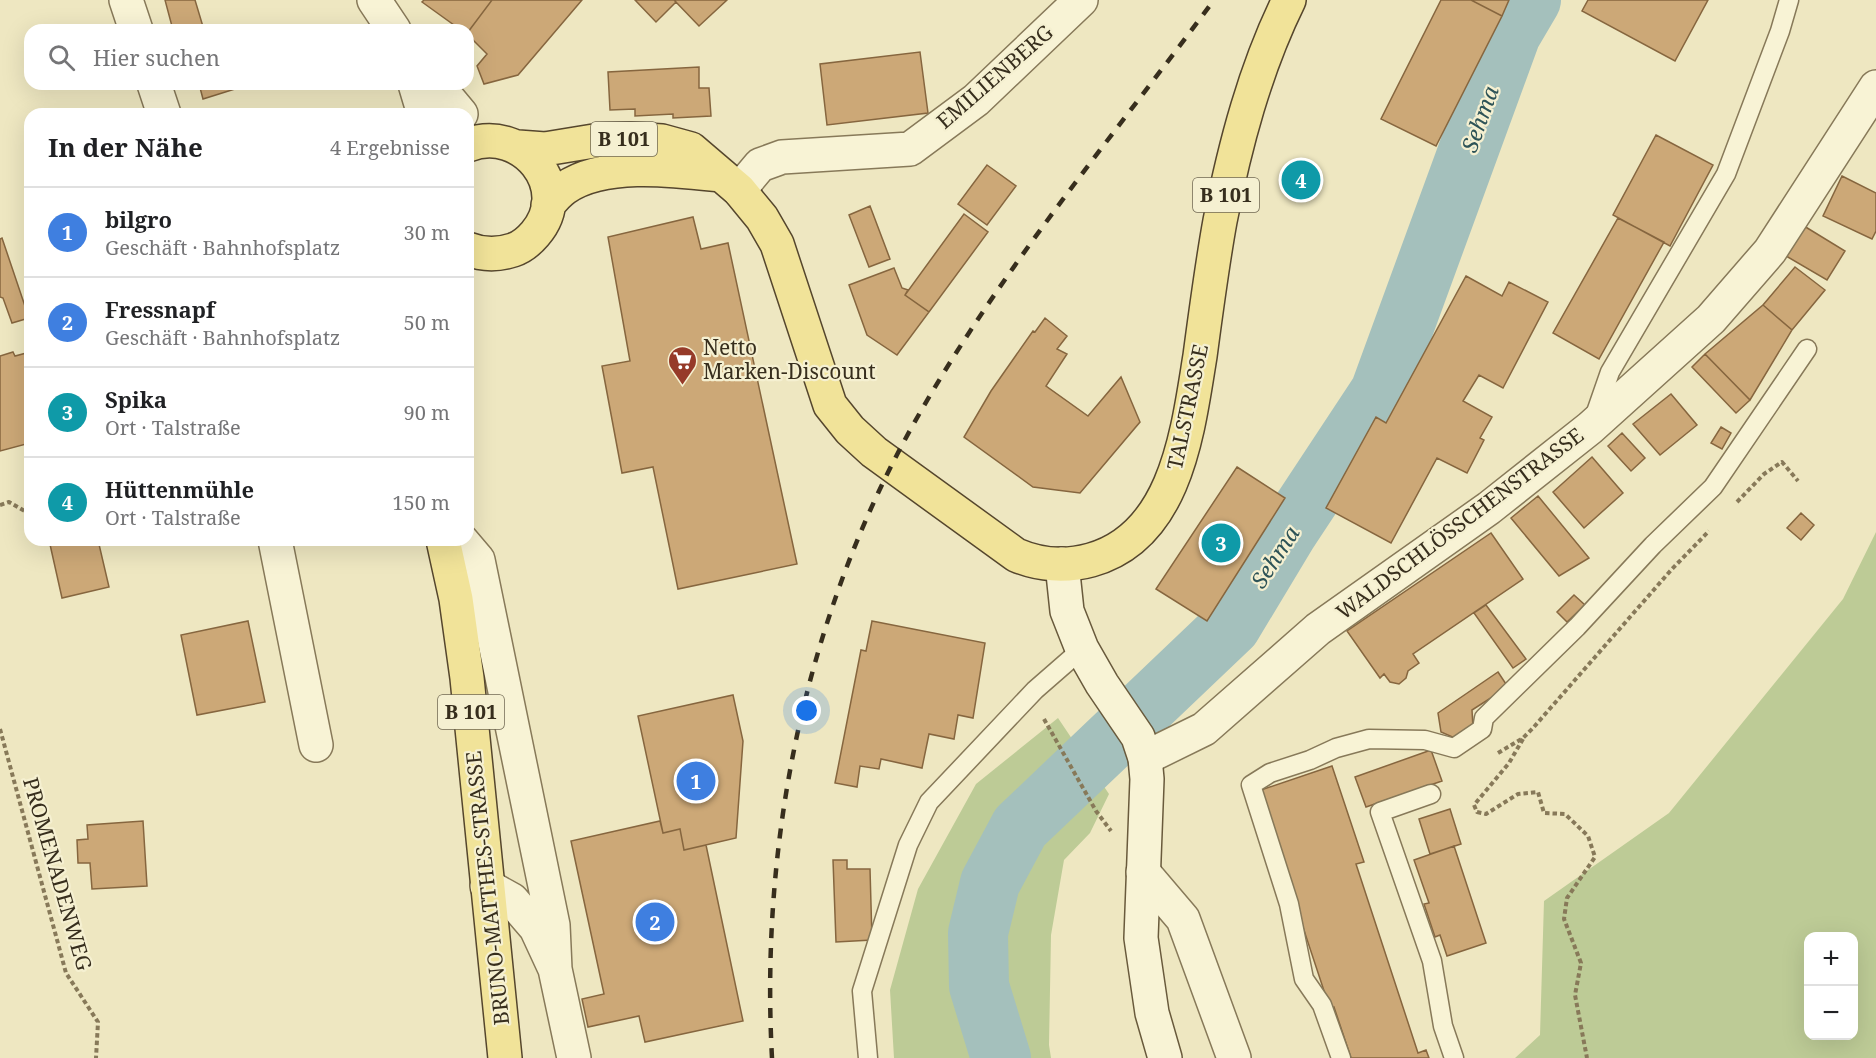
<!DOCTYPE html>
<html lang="de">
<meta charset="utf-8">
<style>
:root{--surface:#fff;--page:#f6f6f6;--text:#202124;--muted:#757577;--line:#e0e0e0;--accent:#d93025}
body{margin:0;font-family:"Noto Serif",serif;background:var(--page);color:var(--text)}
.controls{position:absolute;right:18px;bottom:18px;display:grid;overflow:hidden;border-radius:12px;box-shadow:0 6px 24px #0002}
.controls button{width:54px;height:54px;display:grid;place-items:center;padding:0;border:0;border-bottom:2px solid var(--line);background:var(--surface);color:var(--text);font:30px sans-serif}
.you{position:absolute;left:807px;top:711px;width:21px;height:21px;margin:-15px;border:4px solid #fff;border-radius:50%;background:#1a73e8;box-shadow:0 0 0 9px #1a73e833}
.badge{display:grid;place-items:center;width:39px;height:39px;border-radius:50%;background:var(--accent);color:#fff;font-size:20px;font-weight:700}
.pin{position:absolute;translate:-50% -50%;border:3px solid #fff;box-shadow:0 2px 6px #0006}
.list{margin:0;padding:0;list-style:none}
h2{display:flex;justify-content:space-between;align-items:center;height:78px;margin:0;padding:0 24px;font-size:26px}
h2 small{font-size:20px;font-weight:400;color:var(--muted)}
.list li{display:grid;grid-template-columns:39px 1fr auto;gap:18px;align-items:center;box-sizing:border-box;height:90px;padding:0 24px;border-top:2px solid var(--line)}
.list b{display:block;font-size:22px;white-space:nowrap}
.list p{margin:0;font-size:20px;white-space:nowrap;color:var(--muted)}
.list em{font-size:20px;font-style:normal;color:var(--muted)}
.icon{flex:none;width:33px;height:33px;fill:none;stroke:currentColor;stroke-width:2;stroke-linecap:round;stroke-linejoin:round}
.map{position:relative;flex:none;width:1876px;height:1058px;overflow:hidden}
.search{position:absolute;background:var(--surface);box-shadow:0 6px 24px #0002;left:24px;top:24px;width:450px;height:66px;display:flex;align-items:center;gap:15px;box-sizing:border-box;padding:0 21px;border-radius:18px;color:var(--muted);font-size:22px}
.panel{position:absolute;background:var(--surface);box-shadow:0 6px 24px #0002;left:24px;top:108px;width:450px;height:438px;border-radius:18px}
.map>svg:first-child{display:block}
.green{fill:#bdcb96;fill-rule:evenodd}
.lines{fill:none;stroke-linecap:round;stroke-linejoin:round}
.river{stroke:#a4c0bc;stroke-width:60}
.building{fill:#cca877;stroke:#86663f;stroke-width:1.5}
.service-casing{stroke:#877959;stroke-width:21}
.minor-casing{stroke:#877959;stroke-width:36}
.secondary-casing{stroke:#695a3c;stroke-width:36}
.primary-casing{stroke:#55462d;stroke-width:36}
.path{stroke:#877959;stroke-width:4;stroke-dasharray:4.5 3;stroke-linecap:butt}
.service{stroke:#f8f3d5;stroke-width:18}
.minor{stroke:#f8f3d5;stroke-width:33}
.secondary{stroke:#f8f3d5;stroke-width:33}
.primary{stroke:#f1e399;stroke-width:33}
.rail{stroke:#372e1d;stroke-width:4.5;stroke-dasharray:10 10;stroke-linecap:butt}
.labels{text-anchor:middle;stroke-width:4.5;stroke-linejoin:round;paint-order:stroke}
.shield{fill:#f5f0d1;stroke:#706853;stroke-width:1.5}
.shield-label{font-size:20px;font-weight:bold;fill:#372e1d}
.street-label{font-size:21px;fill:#372e1d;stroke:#f5f0d1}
.poi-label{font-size:21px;fill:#372e1d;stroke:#f5f0d1;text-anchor:start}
.water-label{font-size:22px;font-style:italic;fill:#2d5357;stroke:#f5f0d1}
</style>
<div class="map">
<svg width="1876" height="1058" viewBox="0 0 1876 1058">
<rect width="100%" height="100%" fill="#eee7c1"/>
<path class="green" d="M1876 532V1058H1515L1540 1035 1544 901 1669 813 1843 599ZM1808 936H1854V1036H1808Z
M1058 718 1109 794 1090 833 1064 860 1051 935 1049 1045 1051 1058H894L890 990 918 889 976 784Z"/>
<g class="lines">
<path class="river" d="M1001 1058 979 986 978 933 990 883 1020 827 1231 626 1287 533 1380 392 1511 34 1531 0"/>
</g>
<path class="building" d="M165 0H195L204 30H173Z
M424 0H492L468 32V30H461L422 2Z
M492 0H582L518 75 484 84 477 66 487 54 468 35V32Z
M635 0H674L676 2 656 22Z
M674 0H727L699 26Z
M1441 0H1471L1502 16 1436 146 1381 119Z
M1471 0H1509L1502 16Z
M1588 0H1708L1675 61 1582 11Z
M920 52 928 113 827 125 820 64Z
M699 67V88H709L711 116 673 118V114L635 116V109L610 110 608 72Z
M199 84H234L235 89 203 99Z
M1656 135 1713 165 1670 246 1613 215Z
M987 165 1016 186 987 225 958 204Z
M1842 176 1876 193V231L1872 239 1823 216Z
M870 206 890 259 869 267 849 215Z
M964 214 988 232 929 312 905 295Z
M693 217 701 249 728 243 797 564 678 589 653 467 622 473 602 366 630 361 608 237Z
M1618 218 1664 242 1599 359 1553 333Z
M1804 226 1845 251 1827 280 1786 256Z
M2 238 29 318 12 323 3 298 0 297V239Z
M1795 267 1825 290 1792 330 1763 305Z
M894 268 902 288 908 290 905 295 929 312 897 355 867 335 849 285Z
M1466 276 1502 296 1509 282 1548 302 1503 388 1479 375 1463 401 1492 417 1480 438 1484 440 1467 473 1437 458 1391 543 1326 508 1376 417 1386 423Z
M1763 305 1792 330 1750 400 1705 354Z
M1045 318 1067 336 1057 349 1067 354 1046 386 1088 416 1121 377 1140 422 1080 493 1033 487 964 437 991 391 1033 331 1035 332Z
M13 352 15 356 30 352V443L0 451V356Z
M1705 354 1750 400 1736 413 1692 367Z
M1671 394 1697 425 1660 455 1633 424Z
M1721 427 1731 433 1722 449 1711 443Z
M1622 433 1645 458 1631 471 1608 446Z
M1592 457 1623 493 1584 528 1553 492Z
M1237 467 1285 498 1207 621 1156 589Z
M1538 496 1589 558 1559 576 1511 518Z
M1801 513 1814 525 1801 540 1787 528Z
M1491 533 1523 579 1413 654 1419 663 1408 671 1406 678 1399 684 1390 682 1384 674 1380 678 1347 631Z
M49 540H98L109 587 62 598Z
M1574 595 1585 605 1567 622 1557 612Z
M1486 605 1526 659 1513 668 1474 613Z
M248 621 265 702 197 715 181 635Z
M872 621 985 643 973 718 958 715 954 739 929 734 922 768 881 759 879 769 860 766 857 787 835 783 861 650 866 651Z
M1498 672 1508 687 1472 710 1473 728 1457 739 1441 732 1438 713Z
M733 695 743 741 736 838 684 850 680 829 663 833 638 716Z
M1431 750 1442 781 1366 807 1355 777Z
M1332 766 1364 862 1356 864 1418 1053 1426 1050 1429 1058H1351L1334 1007 1330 1009 1258 791Z
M1450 809 1461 844 1430 854 1419 819Z
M143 821 147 886 92 889 90 863H78L77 840 88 839 87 825Z
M660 821 663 833 680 829 684 850 706 845 743 1021 645 1042 639 1016 588 1027 582 999 604 994 571 841Z
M1454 846 1486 943 1447 956 1440 935 1435 937 1424 904 1429 903 1414 860Z
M833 860H847V869H870L872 940 836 942Z"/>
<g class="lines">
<defs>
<path id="service" d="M1594 418 1610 372 1726 174 1780 31 1789 0
M1431 794 1380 812 1432 961 1443 1026 1454 1058
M868 1058 862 991 908 845 929 802 1035 690 1082 649
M1341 1058 1322 1005 1304 979 1289 904 1251 785 1270 773 1310 760 1336 748 1369 739 1425 740 1454 748 1482 729 1484 718 1577 627 1653 545 1713 487 1807 349"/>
<path id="minor" d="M126 0 136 30
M374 0 394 30
M154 84 164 114
M415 84 424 114
M436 84 461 114
M739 190 760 165 782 157 910 149 976 100 1081 0
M275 540 316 745
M461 540 478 560 553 925 555 969
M1145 758 1204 729 1318 629 1489 508 1590 428 1711 319 1770 251 1876 87
M1143 872 1183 919 1234 1058
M487 886 512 900 536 928 555 969 574 1058"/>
<path id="secondary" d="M1062 564 1067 611 1082 649 1102 684 1138 737 1145 758 1147 779 1141 938 1152 1013 1165 1058"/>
<path id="primary" d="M468 145C522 124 575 188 535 234 529 241 522 247 513 250 498 255 483 255 468 249
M518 147 545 149 600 140 630 139 662 141 691 149 739 190 762 218 777 244 830 405 850 430 874 452 1016 555C1039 565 1066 567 1091 560 1177 536 1188 429 1200 356 1206 311 1212 265 1220 221 1235 145 1255 69 1289 0
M548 205C553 199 559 192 565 188 604 161 674 170 719 175
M443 540 456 599 467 678 505 1058"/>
</defs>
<use href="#service" class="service-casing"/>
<use href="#minor" class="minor-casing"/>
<use href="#secondary" class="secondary-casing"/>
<use href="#primary" class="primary-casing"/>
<path class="path" d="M1737 502 1764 474 1782 462 1798 481
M0 505 9 502 30 514
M1044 719 1096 811 1111 831
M0 729 66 973 98 1022 96 1058
M1523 739 1509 763 1474 805 1477 812 1486 814 1518 794 1538 792 1544 813 1565 814 1588 836 1595 857 1567 898 1564 919 1581 963 1575 995 1587 1058
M1498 753 1523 738 1533 728 1672 569 1709 531"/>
<use href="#service" class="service"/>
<use href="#minor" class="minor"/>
<use href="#secondary" class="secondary"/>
<use href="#primary" class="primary"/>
<path class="rail" d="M772 1058C760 840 806 616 913 425 998 273 1111 139 1214 0"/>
</g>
<defs>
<symbol id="supermarket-pin" viewBox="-11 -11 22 30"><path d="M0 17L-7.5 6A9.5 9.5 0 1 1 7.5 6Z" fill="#963a29" stroke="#f5f0d1"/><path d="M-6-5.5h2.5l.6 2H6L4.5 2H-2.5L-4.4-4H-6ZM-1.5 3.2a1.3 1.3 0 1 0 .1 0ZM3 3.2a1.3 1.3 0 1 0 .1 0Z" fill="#fff"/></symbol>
</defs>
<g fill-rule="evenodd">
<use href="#supermarket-pin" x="666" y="344" width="33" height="45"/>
</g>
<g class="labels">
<g class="shield">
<rect x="591" y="122" width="66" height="34" rx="4.5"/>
<rect x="1193" y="178" width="66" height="34" rx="4.5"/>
<rect x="438" y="695" width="66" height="34" rx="4.5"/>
</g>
<g class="shield-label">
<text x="624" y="146">B 101</text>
<text x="1226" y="202">B 101</text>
<text x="471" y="719">B 101</text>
</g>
<g class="street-label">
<text transform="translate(995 77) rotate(-41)" y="7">EMILIENBERG</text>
<text transform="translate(1188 407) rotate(-78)" y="7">TALSTRASSE</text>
<text transform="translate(1460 524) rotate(-37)" y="7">WALDSCHLÖSSCHENSTRASSE</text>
<text transform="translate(57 874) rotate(74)" y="7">PROMENADENWEG</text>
<text transform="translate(488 888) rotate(-96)" y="7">BRUNO-MATTHES-STRASSE</text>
</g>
<g class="poi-label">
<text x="703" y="355">Netto<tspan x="703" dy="24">Marken-Discount</tspan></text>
</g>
<g class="water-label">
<text transform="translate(1480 119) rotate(-70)" y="8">Sehma</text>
<text transform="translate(1275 557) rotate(-57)" y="8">Sehma</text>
</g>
</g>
</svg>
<div class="controls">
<button>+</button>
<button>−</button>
</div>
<div class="you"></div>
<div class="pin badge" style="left:696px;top:781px;background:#3f7fe0">1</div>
<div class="pin badge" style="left:655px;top:922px;background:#3f7fe0">2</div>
<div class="pin badge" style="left:1221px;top:543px;background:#0f9aa8">3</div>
<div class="pin badge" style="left:1301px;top:180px;background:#0f9aa8">4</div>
<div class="search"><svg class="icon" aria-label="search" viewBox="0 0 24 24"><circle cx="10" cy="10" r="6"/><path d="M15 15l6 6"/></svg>Hier suchen</div>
<section class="panel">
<h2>In der Nähe<small>4 Ergebnisse</small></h2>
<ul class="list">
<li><span class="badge" style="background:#3f7fe0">1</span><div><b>bilgro</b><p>Geschäft · Bahnhofsplatz</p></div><em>30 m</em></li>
<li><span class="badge" style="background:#3f7fe0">2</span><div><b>Fressnapf</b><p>Geschäft · Bahnhofsplatz</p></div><em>50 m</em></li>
<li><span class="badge" style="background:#0f9aa8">3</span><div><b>Spika</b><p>Ort · Talstraße</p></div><em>90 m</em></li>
<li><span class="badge" style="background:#0f9aa8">4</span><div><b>Hüttenmühle</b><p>Ort · Talstraße</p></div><em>150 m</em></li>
</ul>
</section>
</div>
